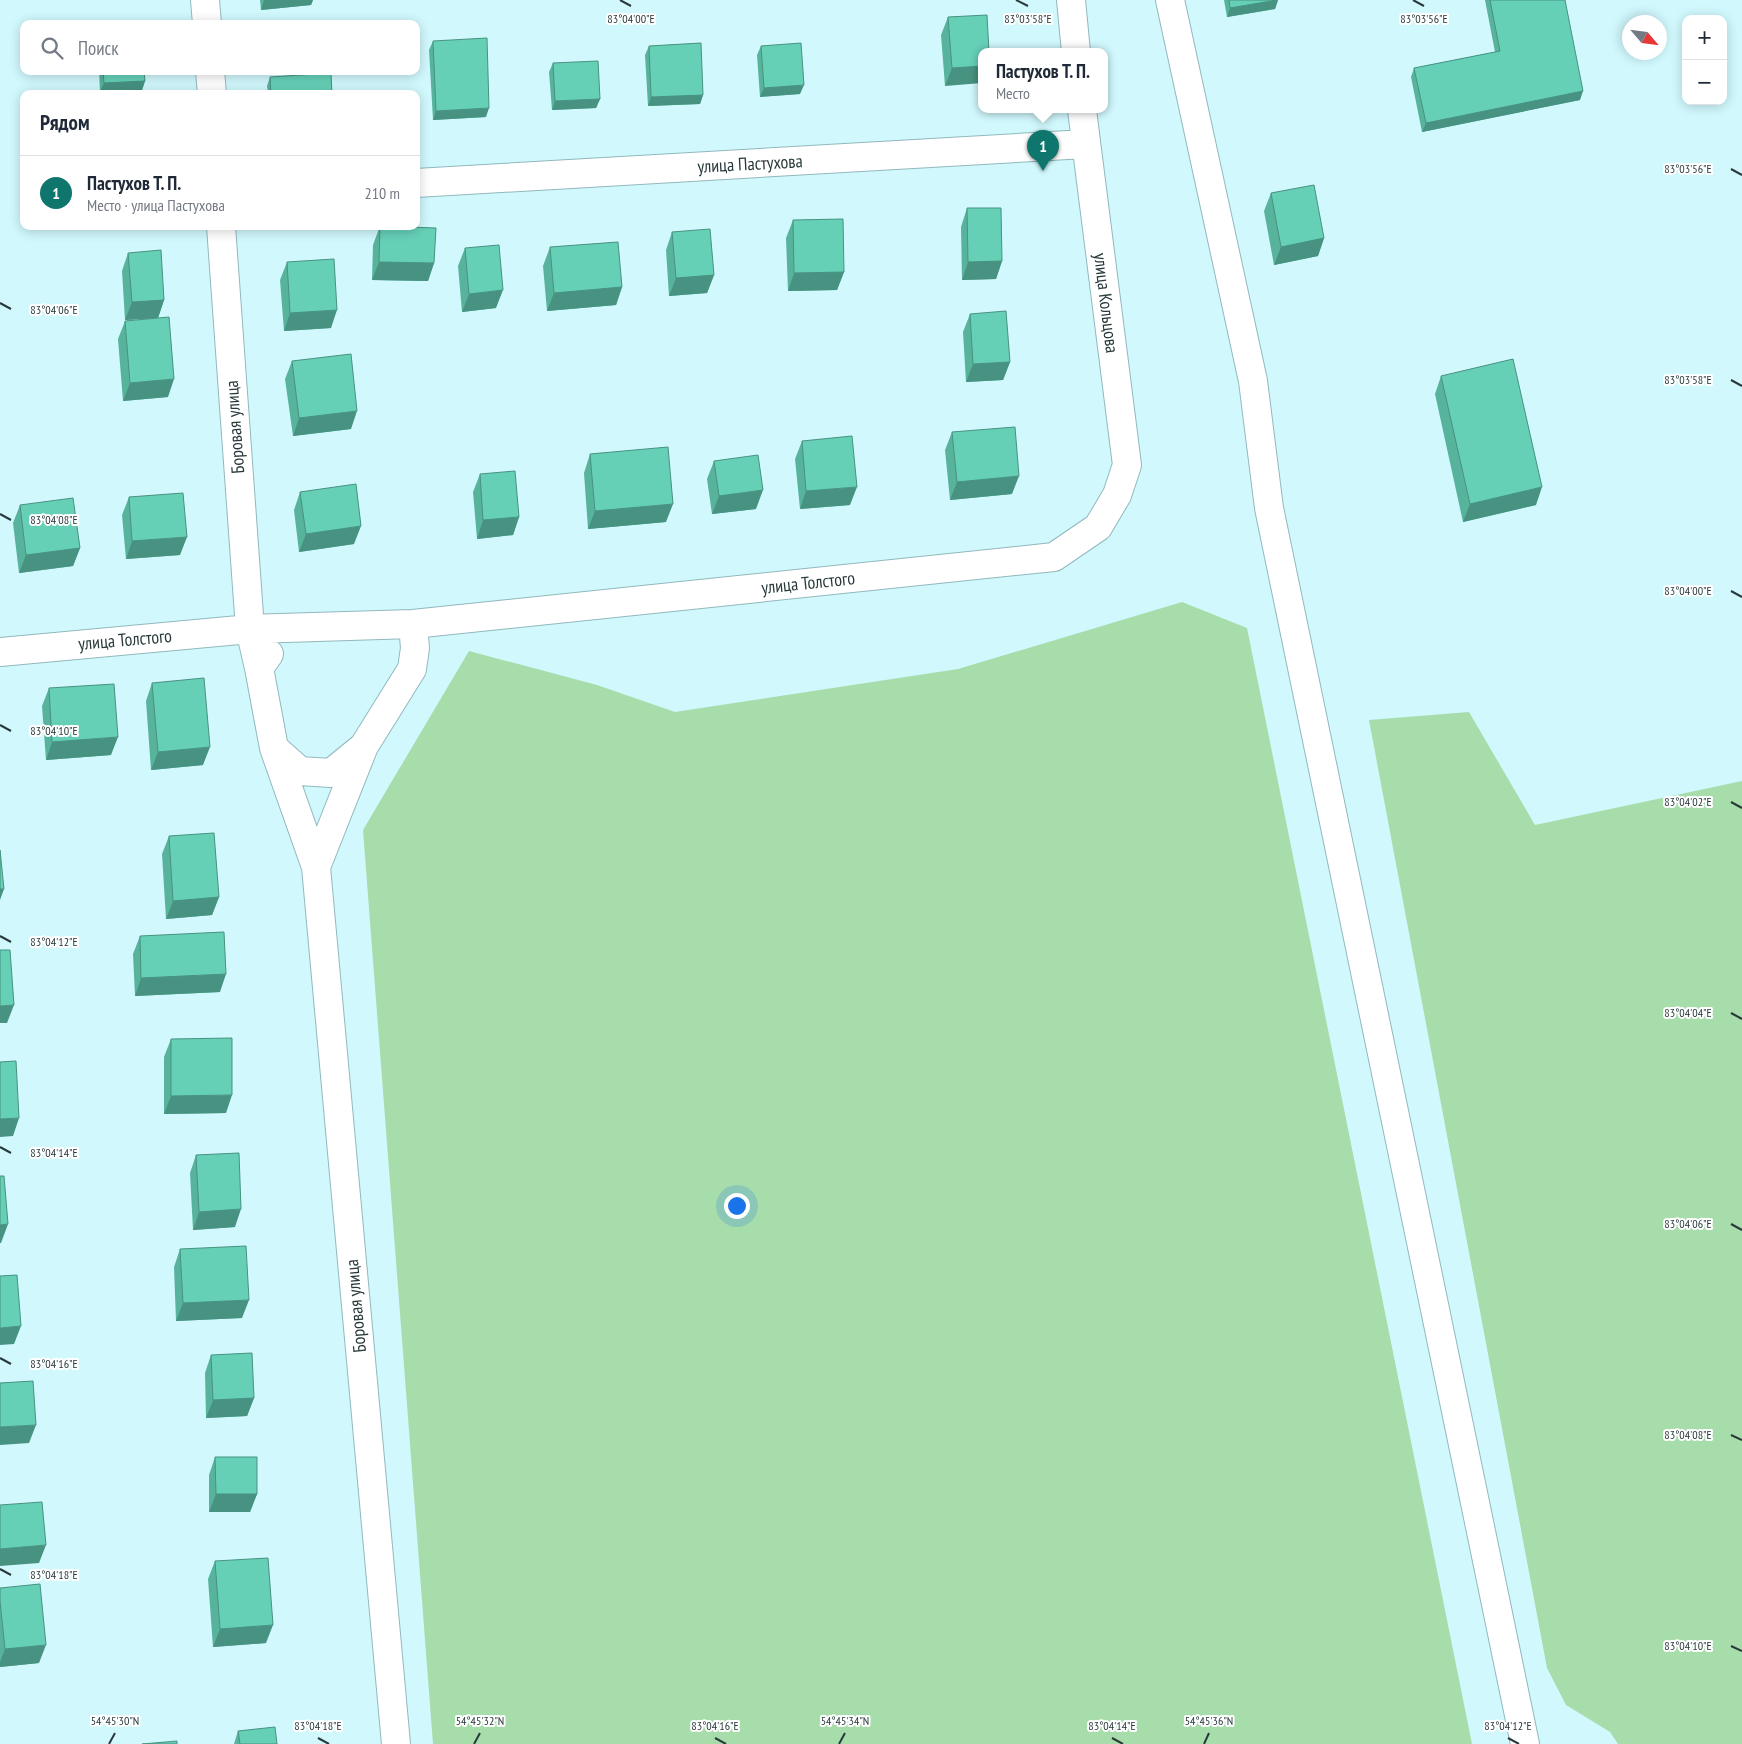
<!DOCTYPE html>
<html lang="ru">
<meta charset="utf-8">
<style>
:root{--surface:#fff;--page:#f2f2f3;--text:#1f2937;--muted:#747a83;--line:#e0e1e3;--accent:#0f766e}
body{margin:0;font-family:"PT Sans Narrow",sans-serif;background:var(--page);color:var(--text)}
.controls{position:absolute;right:15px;top:15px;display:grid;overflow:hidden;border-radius:10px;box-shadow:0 2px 12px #0003}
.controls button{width:45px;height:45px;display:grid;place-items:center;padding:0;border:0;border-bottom:1px solid var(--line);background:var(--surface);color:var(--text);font:25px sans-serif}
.compass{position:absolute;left:1622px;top:15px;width:45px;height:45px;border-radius:50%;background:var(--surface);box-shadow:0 2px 12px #0003;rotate:118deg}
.you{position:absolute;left:736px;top:1205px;width:18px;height:18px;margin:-12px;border:4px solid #fff;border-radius:50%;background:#1a73e8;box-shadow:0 0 0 8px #1a73e833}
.badge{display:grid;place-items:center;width:32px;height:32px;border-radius:50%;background:var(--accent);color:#fff;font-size:16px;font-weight:700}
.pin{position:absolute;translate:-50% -41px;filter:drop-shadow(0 1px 2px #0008)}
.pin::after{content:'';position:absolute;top:26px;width:18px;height:15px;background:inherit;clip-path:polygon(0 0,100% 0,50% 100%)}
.popup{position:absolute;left:978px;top:48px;width:130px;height:65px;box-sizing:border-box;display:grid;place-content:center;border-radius:10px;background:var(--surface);filter:drop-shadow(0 1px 4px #0005);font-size:16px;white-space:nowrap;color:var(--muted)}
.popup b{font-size:19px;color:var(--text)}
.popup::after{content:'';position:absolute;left:50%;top:100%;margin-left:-10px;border:10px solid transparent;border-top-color:var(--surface)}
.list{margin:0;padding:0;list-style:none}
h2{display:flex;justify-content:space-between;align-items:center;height:65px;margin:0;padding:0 20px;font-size:21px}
h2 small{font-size:16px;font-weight:400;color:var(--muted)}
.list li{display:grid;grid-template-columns:32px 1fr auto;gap:15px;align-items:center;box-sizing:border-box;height:75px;padding:0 20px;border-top:1px solid var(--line)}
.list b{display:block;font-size:19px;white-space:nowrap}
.list p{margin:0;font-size:16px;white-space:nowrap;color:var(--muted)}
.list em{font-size:16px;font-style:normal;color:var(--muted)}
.icon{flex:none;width:28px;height:28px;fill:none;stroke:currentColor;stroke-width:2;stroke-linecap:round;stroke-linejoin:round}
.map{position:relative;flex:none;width:1742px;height:1744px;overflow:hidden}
.search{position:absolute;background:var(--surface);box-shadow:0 2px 12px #0003;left:20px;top:20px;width:400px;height:55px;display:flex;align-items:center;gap:12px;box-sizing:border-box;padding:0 18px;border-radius:10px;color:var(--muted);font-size:19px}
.panel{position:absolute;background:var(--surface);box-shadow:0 2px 12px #0003;left:20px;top:90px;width:400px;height:140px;border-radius:10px}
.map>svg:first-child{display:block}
.green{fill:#a7ddaa}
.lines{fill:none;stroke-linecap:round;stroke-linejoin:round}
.minor-casing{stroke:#92b8be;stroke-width:30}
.minor{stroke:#fff;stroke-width:28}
.wall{fill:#58b39d}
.shaded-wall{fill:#479280}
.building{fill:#66d0b7;stroke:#479280}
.ticks{fill:none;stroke:#29393b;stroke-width:2}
.labels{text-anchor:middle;stroke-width:4;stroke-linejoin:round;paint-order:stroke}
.street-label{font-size:18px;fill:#29393b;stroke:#fff}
.ticks-label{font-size:12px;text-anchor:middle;fill:#29393b;stroke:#fff;stroke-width:4;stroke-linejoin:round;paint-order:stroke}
</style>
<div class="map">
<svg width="1742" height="1744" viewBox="0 0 1742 1744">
<rect width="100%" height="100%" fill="#d0f8fd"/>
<path class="green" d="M1182 602 1247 628 1472 1744H433L363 830 469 651 597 685 675 712 958 669Z
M1469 712 1535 825 1742 781V1744H1618L1610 1732 1566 1705 1547 1668 1369 720Z"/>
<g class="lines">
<defs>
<path id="minor" d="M205 0 207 24
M1071 0 1076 52
M1170 0 1253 381 1269 508 1525 1744
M210 71 212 94
M416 183 1085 144
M0 652 250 629 221 226
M269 654 259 668 274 748 316 867 396 1744
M259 668 250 629 413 624 1054 557 1098 527 1117 495 1127 465 1082 110
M274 748 300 771 331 773 363 747
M316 867 364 746 412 669 415 648 413 624"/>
</defs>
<use href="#minor" class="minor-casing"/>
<use href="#minor" class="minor"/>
</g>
<path class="wall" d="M260 0H313L311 5 261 10Z
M1224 0H1278L1275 9 1227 17Z
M1485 0H1565L1580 100 1422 132 1411 77 1414 68 1495 52Z
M948 17 989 52 945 86 941 35Z
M433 41 486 117 433 120 429 50Z
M649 46 703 95 700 104 648 106 645 55Z
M761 46 800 94 760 97 757 55Z
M553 63 600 99 596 108 552 110 549 72Z
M99 71H144L145 81 142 90 100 92Z
M270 77 332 94H268L267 86Z
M1271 193 1324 238 1318 256 1274 265 1264 211Z
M967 208 1002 261 996 279 962 280 961 227Z
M793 220 844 272 837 290 788 291 786 238Z
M380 226 434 263 428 281 372 280 373 245Z
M672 232 714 275 707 293 669 296 666 250Z
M550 247 622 287 616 305 547 311 543 266Z
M465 248 496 308 462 312 458 266Z
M128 253 164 300 158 318 125 320 122 271Z
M287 262 331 328 284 331 280 280Z
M970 314 1010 362 1003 380 966 382 963 332Z
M125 321 168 397 123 401 118 339Z
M292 361 351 429 293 436 285 379Z
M1441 376 1536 505 1463 522 1435 394Z
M952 432 1012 494 950 500 945 450Z
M802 441 850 505 800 509 795 459Z
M590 454 666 522 588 529 584 473Z
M714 461 756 509 712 514 707 479Z
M480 474 519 517 513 535 477 539 473 492Z
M300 492 354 544 299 552 294 510Z
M129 497 180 555 126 559 122 515Z
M20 505 80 548 73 566 19 573 13 523Z
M152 683 203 765 151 770 146 701Z
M49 688 111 755 46 760 42 706Z
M169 836 219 897 212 915 166 919 162 854Z
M140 936 220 992 135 996 133 954Z
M171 1039 226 1113 164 1114V1057Z
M196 1155 235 1227 193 1230 190 1173Z
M180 1249 242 1318 176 1321 174 1267Z
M211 1355 254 1398 247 1416 206 1418 205 1373Z
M215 1457 257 1494 250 1512H209V1475Z
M215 1561 266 1643 213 1647 208 1579Z
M0 1588 39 1663 0 1667Z
M238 1731 277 1744H234Z"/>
<path class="shaded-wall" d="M264 0H313L311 5 261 10Z
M1278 0 1275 9 1227 17 1230 8Z
M982 66V83L945 86 952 68Z
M145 81 142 90 100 92 104 83Z
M804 85 800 94 760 97 764 88Z
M1583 91 1580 100 1422 132 1426 123Z
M703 95 700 104 648 106 651 97Z
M600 99 596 108 552 110 555 101Z
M489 108 486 117 433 120 436 111Z
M1324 238 1318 256 1274 265 1281 247Z
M1002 261 996 279 962 280 968 262Z
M379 262 434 263 428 281 372 280Z
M844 272 837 290 788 291 794 273Z
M714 275 707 293 669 296 676 278Z
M622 287 616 305 547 311 554 293Z
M503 290 496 308 462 312 469 294Z
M164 300 158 318 125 320 132 302Z
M337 310 331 328 284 331 290 313Z
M1010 362 1003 380 966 382 973 364Z
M174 379 168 397 123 401 130 383Z
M357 411 351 429 293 436 299 418Z
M1019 476 1012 494 950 500 957 482Z
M857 487 850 505 800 509 806 491Z
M1542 487 1536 505 1463 522 1470 504Z
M763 490 756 509 712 514 719 496Z
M673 504 666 522 588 529 595 511Z
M519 517 513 535 477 539 483 520Z
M361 526 354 544 299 552 306 534Z
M187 537 180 555 126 559 132 541Z
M80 548 73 566 19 573 26 555Z
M118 737 111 755 46 760 52 742Z
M210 747 203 765 151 770 158 752Z
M0 889H4L0 900Z
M219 897 212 915 166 919 173 901Z
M226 974 220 992 135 996 141 978Z
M14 1005 7 1023H0V1006Z
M232 1095 226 1113 164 1114 171 1096Z
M19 1118 13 1136 0 1137V1119Z
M241 1209 235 1227 193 1230 199 1212Z
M8 1224 1 1243H0V1225Z
M249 1300 242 1318 176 1321 183 1303Z
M21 1326 14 1344 0 1345V1328Z
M254 1398 247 1416 206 1418 213 1400Z
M36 1425 29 1443 0 1445V1427Z
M216 1494H257L250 1512H209Z
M46 1545 39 1563 0 1566V1549Z
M273 1625 266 1643 213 1647 220 1629Z
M46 1645 39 1663 0 1667V1662L5 1649Z"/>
<path class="building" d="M1229 0H1277L1230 8Z
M1490 0H1565L1583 91 1426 123 1414 68 1500 51Z
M987 15 989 52H982V66L952 68 948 17Z
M487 38 489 108 436 111 433 41Z
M701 43 703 95 651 97 649 46Z
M801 43 804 85 764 88 761 46Z
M598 61 600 99 555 101 553 63Z
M103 71H144L145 81 104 83Z
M331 73 332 94H271L270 77Z
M1314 185 1324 238 1281 247 1271 193Z
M967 208H1001L1002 261 968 262Z
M843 219 844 272 794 273 793 220Z
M380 226 436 228 434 263 379 262Z
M710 229 714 275 676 278 672 232Z
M618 242 622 287 554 293 550 247Z
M499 245 503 290 469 294 465 248Z
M161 250 164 300 132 302 128 253Z
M334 259 337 310 290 313 287 262Z
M1006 311 1010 362 973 364 970 314Z
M169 317 174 379 130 383 125 321Z
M351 354 357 411 299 418 292 361Z
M1513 359 1542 487 1470 504 1441 376Z
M1015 427 1019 476 957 482 952 432Z
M852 436 857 487 806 491 802 441Z
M668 447 673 504 595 511 590 454Z
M758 455 763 490 719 496 714 461Z
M515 471 519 517 483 520 480 474Z
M356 484 361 526 306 534 300 492Z
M183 493 187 537 132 541 129 497Z
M73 498 80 548 26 555 20 505Z
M204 678 210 747 158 752 152 683Z
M114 684 118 737 52 742 49 688Z
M214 833 219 897 173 901 169 836Z
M0 850 4 889H0Z
M224 932 226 974 141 978 140 936Z
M0 950H10L14 1005 0 1006Z
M232 1038V1095L171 1096V1039Z
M16 1061 19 1118 0 1119V1062Z
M239 1153 241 1209 199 1212 196 1155Z
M0 1176H4L8 1224 0 1225Z
M246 1246 249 1300 183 1303 180 1249Z
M17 1275 21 1326 0 1328V1276Z
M252 1353 254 1398 213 1400 211 1355Z
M33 1381 36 1425 0 1427V1383Z
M215 1457H257V1494H216Z
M42 1502 46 1545 0 1549V1505Z
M268 1558 273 1625 220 1629 215 1561Z
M40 1584 46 1645 5 1649 0 1601V1588Z
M275 1727 277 1744H240L238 1731Z
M177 1741V1744H142Z"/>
<path class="ticks" d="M620 0 631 6M1016 0 1028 6M1413 0 1424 6M1731 169 1742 175M0 303 11 309M1731 380 1742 386M0 514 11 520M1731 591 1742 597M0 725 11 731M1731 802 1742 808M0 936 11 942M1731 1013 1742 1019M0 1147 11 1153M1731 1224 1742 1230M0 1358 11 1364M1731 1435 1742 1440M0 1569 11 1575M1731 1646 1742 1651M318 1738 329 1744M715 1738 726 1744M1112 1738 1123 1744M1508 1738 1519 1744M109 1744 115 1733M474 1744 480 1733M839 1744 845 1733M1204 1744 1209 1733"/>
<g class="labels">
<g class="street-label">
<text transform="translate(750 164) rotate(-3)" y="6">улица Пастухова</text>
<text transform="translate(1106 303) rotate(83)" y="6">улица Кольцова</text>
<text transform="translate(235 427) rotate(-94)" y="6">Боровая улица</text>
<text transform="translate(808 583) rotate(-6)" y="6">улица Толстого</text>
<text transform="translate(125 640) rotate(-5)" y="6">улица Толстого</text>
<text transform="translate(356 1306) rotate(-95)" y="6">Боровая улица</text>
</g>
</g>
<g class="ticks-label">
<text x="631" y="23">83°04'00"E</text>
<text x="1028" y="23">83°03'58"E</text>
<text x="1424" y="23">83°03'56"E</text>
<text x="1688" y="173">83°03'56"E</text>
<text x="54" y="314">83°04'06"E</text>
<text x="1688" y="384">83°03'58"E</text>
<text x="54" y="524">83°04'08"E</text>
<text x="1688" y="595">83°04'00"E</text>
<text x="54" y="735">83°04'10"E</text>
<text x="1688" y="806">83°04'02"E</text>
<text x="54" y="946">83°04'12"E</text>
<text x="1688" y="1017">83°04'04"E</text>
<text x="54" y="1157">83°04'14"E</text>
<text x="1688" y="1228">83°04'06"E</text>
<text x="54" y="1368">83°04'16"E</text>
<text x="1688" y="1439">83°04'08"E</text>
<text x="54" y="1579">83°04'18"E</text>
<text x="1688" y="1650">83°04'10"E</text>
<text x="115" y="1725">54°45'30"N</text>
<text x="480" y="1725">54°45'32"N</text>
<text x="845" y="1725">54°45'34"N</text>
<text x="1209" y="1725">54°45'36"N</text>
<text x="318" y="1730">83°04'18"E</text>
<text x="715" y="1730">83°04'16"E</text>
<text x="1112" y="1730">83°04'14"E</text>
<text x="1508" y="1730">83°04'12"E</text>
</g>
</svg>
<div class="controls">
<button>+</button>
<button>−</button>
</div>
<svg class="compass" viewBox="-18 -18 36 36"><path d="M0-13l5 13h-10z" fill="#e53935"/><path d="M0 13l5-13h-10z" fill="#747a83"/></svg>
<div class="you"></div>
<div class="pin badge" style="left:1043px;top:171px">1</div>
<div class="popup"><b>Пастухов Т. П.</b>Место</div>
<div class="search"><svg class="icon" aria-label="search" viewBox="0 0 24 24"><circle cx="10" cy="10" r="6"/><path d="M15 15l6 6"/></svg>Поиск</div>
<section class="panel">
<h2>Рядом<small></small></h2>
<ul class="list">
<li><span class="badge">1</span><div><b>Пастухов Т. П.</b><p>Место · улица Пастухова</p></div><em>210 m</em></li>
</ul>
</section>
</div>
